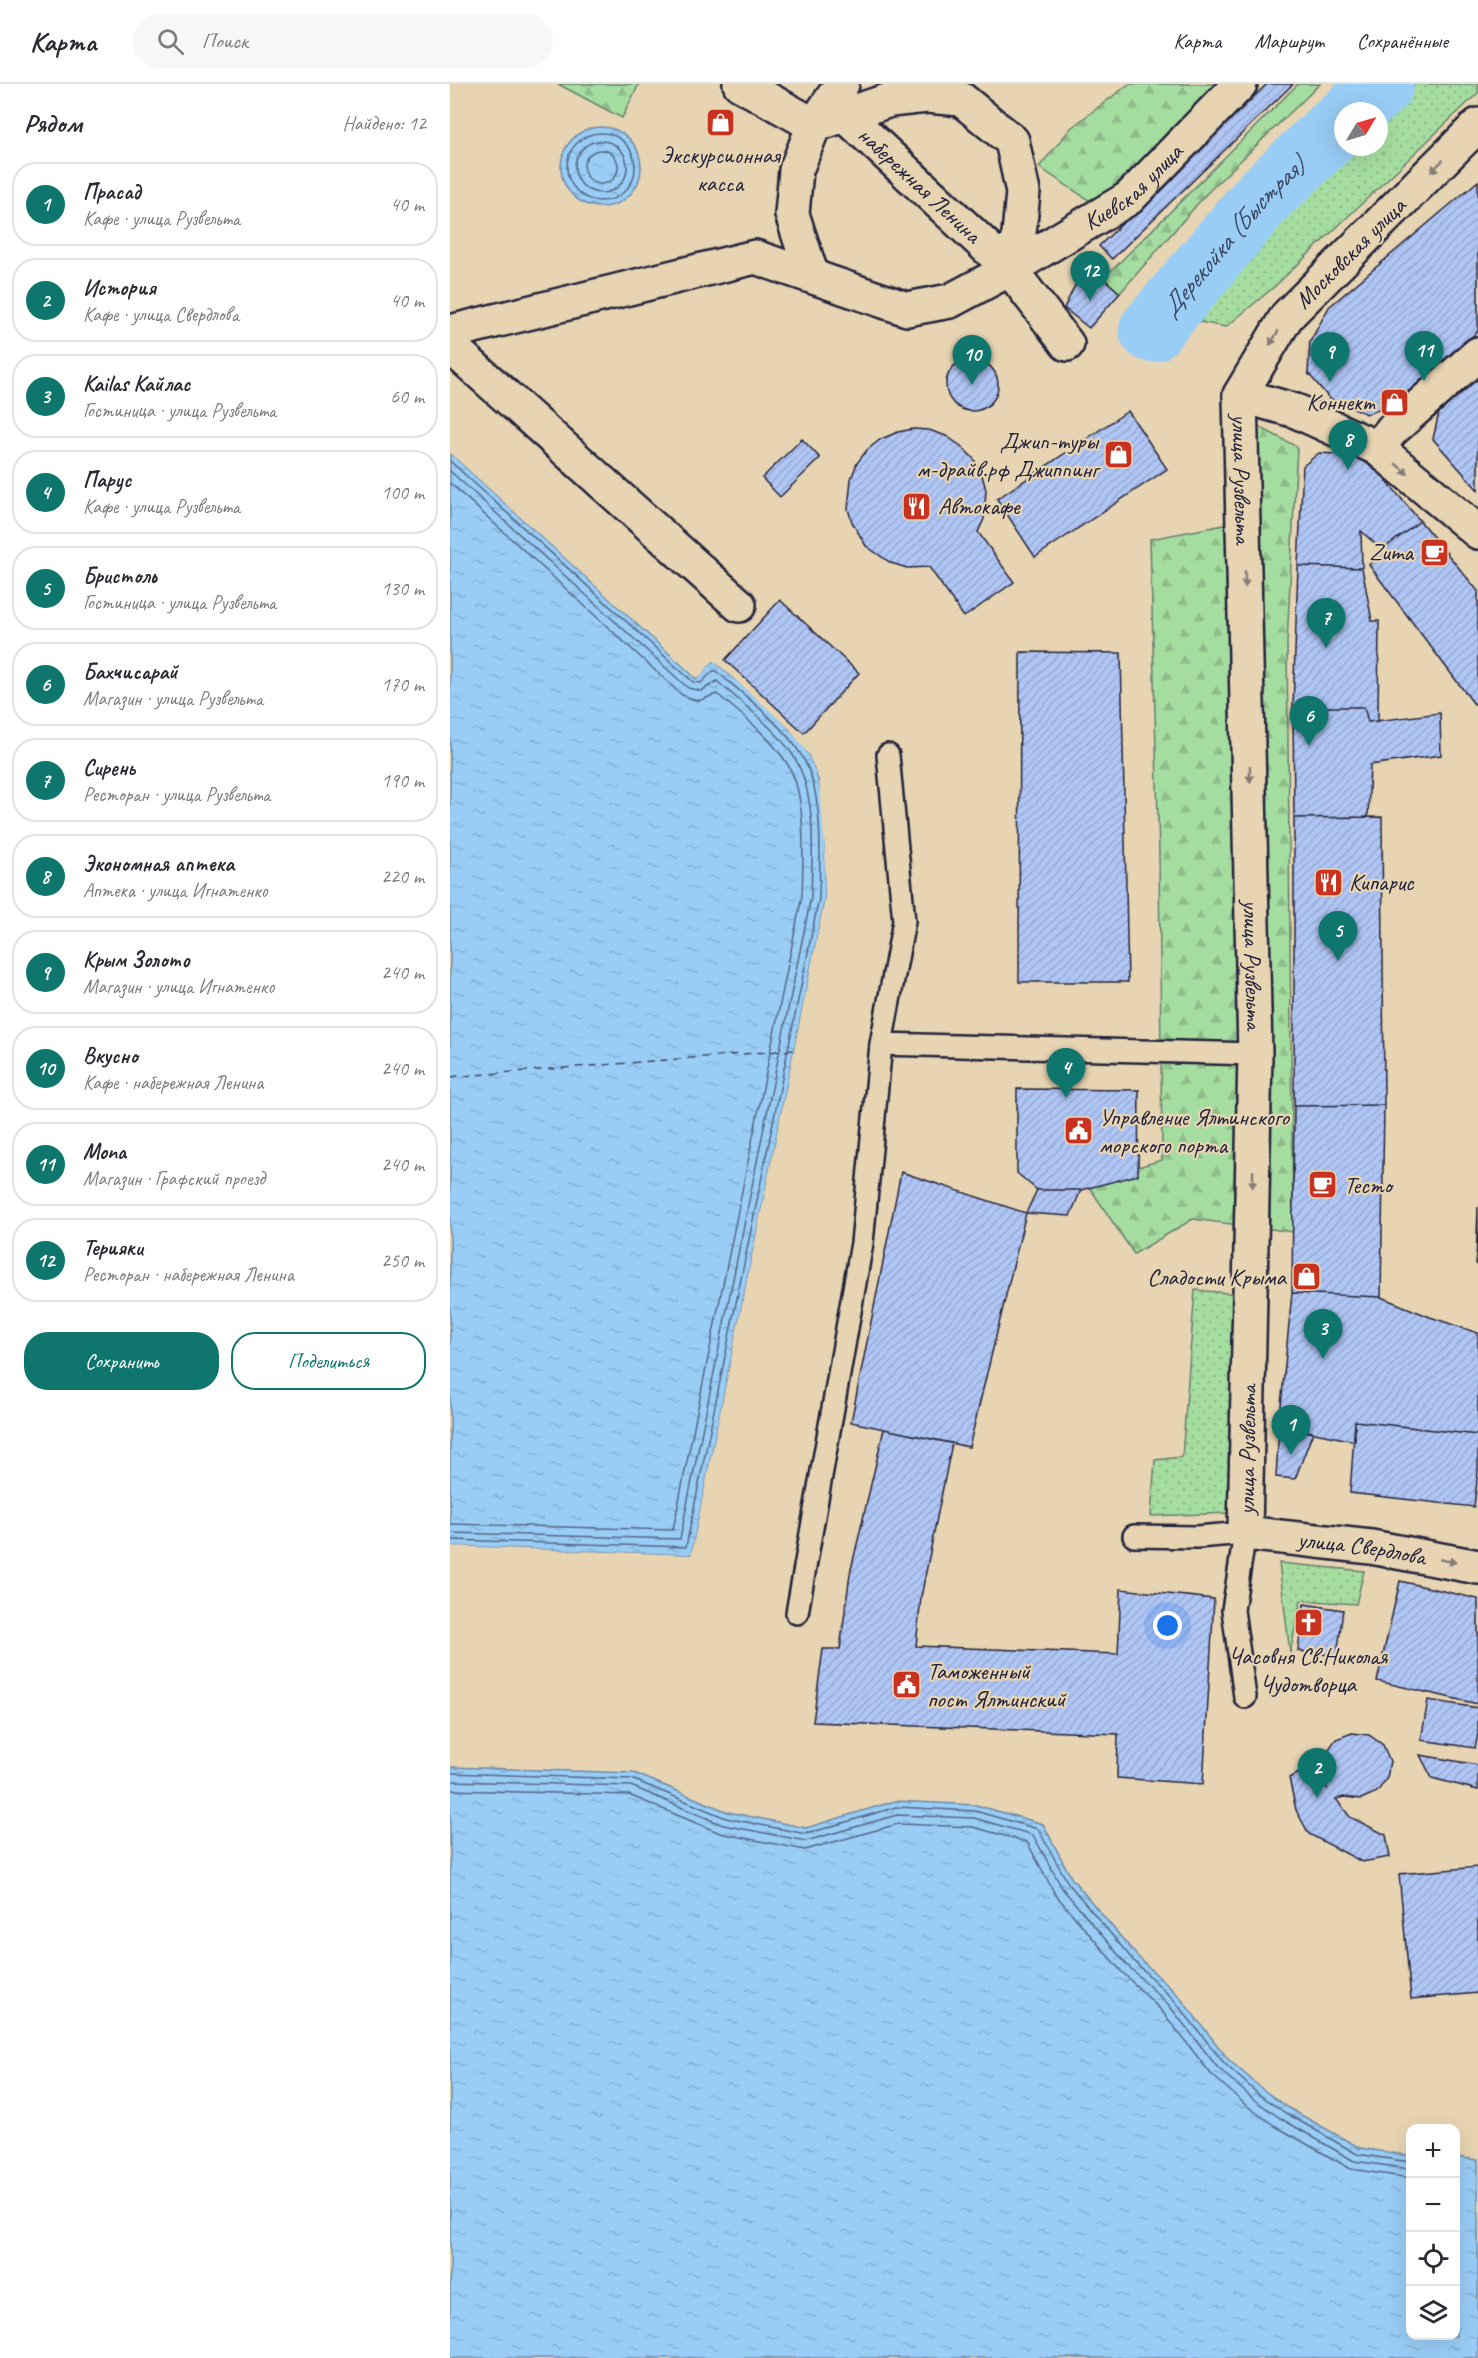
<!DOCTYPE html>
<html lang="ru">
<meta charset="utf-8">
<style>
:root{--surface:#fff;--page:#f7f7f7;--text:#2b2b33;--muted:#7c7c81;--line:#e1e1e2;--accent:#0f766e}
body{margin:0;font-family:Caveat,sans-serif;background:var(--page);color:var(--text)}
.controls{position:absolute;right:18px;bottom:18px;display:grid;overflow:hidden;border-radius:12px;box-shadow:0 6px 24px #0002}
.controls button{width:54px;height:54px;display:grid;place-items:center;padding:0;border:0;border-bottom:2px solid var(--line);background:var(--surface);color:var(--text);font:30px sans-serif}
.compass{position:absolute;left:884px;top:18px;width:54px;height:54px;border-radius:50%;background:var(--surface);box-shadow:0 6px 24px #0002;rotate:52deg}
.you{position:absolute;left:718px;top:1542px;width:21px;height:21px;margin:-15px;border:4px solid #fff;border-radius:50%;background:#1a73e8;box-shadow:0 0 0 9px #1a73e833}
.badge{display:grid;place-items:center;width:39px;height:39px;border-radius:50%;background:var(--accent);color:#fff;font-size:20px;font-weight:700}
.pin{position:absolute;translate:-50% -50px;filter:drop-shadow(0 2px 3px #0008)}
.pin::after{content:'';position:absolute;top:32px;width:21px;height:18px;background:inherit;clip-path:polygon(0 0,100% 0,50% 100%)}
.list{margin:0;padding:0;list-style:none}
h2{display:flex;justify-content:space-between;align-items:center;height:78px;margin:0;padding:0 24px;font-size:26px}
h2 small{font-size:20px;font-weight:400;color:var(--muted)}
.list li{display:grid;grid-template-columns:39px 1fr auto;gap:18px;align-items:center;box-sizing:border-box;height:84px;margin:0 12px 12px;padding:0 12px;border:2px solid var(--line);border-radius:24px}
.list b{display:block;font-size:22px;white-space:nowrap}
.list p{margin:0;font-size:20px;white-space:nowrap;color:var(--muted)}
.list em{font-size:20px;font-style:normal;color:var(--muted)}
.actions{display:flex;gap:12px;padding:18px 24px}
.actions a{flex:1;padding:14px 0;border:2px solid var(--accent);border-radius:24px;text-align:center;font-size:21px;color:var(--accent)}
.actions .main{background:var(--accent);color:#fff}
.icon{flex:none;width:33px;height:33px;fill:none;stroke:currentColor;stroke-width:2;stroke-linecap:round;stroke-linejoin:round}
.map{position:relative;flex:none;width:1028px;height:2274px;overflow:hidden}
header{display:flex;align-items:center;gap:36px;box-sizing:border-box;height:84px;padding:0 30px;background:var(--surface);border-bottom:2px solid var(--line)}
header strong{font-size:28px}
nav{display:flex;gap:33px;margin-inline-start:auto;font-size:21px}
.search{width:420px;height:54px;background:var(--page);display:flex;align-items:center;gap:15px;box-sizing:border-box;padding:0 21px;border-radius:33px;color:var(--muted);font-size:22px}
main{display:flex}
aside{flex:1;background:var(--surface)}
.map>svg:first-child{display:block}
.grass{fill:url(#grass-dots);stroke:#647f6d;stroke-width:1.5}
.forest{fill:url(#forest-firs);stroke:#647f6d;stroke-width:1.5}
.water{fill:url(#water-ripples);stroke:#6989ab;stroke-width:1.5}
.pier{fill:#e7d4b2}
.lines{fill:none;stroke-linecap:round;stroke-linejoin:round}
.shore{stroke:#526686;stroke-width:1.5}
.river{stroke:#99cdf6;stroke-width:64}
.ferry{stroke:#3a4460;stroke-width:1.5;stroke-dasharray:8 6;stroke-linecap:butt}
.building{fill:url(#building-hatch);stroke:#22223b;stroke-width:1.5}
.lane-casing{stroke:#22223b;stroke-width:26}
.street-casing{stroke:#22223b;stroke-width:38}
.secondary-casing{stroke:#22223b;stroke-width:38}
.lane{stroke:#e7d4b2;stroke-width:21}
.street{stroke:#e7d4b2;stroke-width:33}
.secondary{stroke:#e7d4b2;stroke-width:33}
.oneway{fill:#847b76}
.labels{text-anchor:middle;stroke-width:4.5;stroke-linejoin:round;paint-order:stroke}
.poi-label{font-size:24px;fill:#22223b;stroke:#e7d4b2;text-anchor:start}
.street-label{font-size:24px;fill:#22223b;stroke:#e7d4b2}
.water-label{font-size:26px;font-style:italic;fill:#3a4460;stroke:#e7d4b2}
</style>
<header>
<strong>Карта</strong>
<div class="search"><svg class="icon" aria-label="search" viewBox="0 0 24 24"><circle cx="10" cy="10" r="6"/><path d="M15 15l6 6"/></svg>Поиск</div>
<nav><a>Карта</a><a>Маршрут</a><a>Сохранённые</a></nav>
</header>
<main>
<aside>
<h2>Рядом<small>Найдено: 12</small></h2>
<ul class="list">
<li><span class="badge">1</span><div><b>Прасад</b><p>Кафе · улица Рузвельта</p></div><em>40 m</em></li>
<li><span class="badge">2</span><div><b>История</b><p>Кафе · улица Свердлова</p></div><em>40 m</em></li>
<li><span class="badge">3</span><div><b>Kailas Кайлас</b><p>Гостиница · улица Рузвельта</p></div><em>60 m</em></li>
<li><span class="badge">4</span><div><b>Парус</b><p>Кафе · улица Рузвельта</p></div><em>100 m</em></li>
<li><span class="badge">5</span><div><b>Бристоль</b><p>Гостиница · улица Рузвельта</p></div><em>130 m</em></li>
<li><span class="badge">6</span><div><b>Бахчисарай</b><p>Магазин · улица Рузвельта</p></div><em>170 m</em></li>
<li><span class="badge">7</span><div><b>Сирень</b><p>Ресторан · улица Рузвельта</p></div><em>190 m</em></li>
<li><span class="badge">8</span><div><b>Экономная аптека</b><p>Аптека · улица Игнатенко</p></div><em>220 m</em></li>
<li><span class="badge">9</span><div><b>Крым Золото</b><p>Магазин · улица Игнатенко</p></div><em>240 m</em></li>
<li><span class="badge">10</span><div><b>Вкусно</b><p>Кафе · набережная Ленина</p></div><em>240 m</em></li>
<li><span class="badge">11</span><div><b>Mona</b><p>Магазин · Графский проезд</p></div><em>240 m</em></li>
<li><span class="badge">12</span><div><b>Терияки</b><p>Ресторан · набережная Ленина</p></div><em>250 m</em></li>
</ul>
<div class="actions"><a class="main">Сохранить</a><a>Поделиться</a></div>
</aside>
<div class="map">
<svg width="1028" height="2274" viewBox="0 0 1028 2274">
<defs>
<pattern id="grass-dots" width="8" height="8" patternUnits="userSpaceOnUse" patternTransform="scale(1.5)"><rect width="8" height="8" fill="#a5dc9f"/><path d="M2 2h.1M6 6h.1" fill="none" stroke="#8ebc8a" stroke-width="1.8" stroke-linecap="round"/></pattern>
<pattern id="forest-firs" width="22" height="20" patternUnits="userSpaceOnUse" patternTransform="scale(1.5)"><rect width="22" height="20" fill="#a5dc9f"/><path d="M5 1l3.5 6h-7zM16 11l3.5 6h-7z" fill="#8ebc8a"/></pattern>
<pattern id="water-ripples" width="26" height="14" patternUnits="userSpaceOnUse" patternTransform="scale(1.5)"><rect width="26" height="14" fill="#99cdf6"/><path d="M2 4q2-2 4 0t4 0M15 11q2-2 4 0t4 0" fill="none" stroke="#84b0d4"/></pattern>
<pattern id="building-hatch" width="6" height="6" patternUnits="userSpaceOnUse" patternTransform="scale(1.5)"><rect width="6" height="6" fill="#afc5f4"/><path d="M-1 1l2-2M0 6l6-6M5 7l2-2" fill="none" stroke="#96a9d2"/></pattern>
</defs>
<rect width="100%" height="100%" fill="#e7d4b2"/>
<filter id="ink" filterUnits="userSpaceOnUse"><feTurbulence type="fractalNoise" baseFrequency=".0167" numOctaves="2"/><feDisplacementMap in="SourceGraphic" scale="12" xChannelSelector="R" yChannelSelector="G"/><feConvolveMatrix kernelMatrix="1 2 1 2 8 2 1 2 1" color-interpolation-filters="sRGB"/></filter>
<g filter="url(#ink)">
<path class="grass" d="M965 0H1028V9L824 203 776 243 744 237 851 116 903 63H929V37Z
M745 1206 788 1210 781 1429 701 1432 705 1376 732 1373Z
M829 1479 914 1487 906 1520 851 1516 840 1569Z"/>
<path class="forest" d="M108 0H189L172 34Z
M679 0H771L652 125 589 83 621 44Z
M848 0H870L757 109 670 209 654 195 633 185 643 177 661 187Z
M791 333 847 363 837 559 843 1148 743 1135 684 1170 636 1098 712 1076 709 770 700 455 774 441Z"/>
<path class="water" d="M111 83a40 40 0 1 1 80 0a40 40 0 1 1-80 0Z
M0 369 247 595 263 577 272 584C300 609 343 639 360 673 380 715 375 769 375 814L241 1471 0 1462Z
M0 1683 184 1689 278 1728 356 1744 445 1717 526 1721 593 1740 622 1795 687 1872 728 1911 778 1975 812 2005 837 2023 910 2064 960 2072V2252H1006V2073L1028 2076V2274H0Z"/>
<path class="pier" d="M0 366 247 591 263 574 274 582 341 642 362 670 372 695 378 764V815L242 1474 0 1465V1462L241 1471 375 814V764L369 696 359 671 339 644 272 584 263 577 248 595 0 369Z"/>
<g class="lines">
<path class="shore" d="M117 83a34 34 0 1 1 68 0a34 34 0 1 1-68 0Z
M125 83a26 26 0 1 1 52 0a26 26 0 1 1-52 0Z
M134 83a17 17 0 1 1 34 0a17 17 0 1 1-34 0Z
M0 377 243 598 251 599 263 587H266C293 610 336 643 353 674 374 710 370 773 369 814L236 1463 0 1456
M0 387 238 604 251 607 267 597C292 620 333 649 348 680 367 719 362 771 361 813L230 1455 0 1449
M0 399 232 611 248 617 267 610C292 631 321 653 338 681 357 711 353 777 352 812L223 1446 0 1440
M0 1689 182 1695 276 1734 356 1750 446 1723 525 1727 588 1745 618 1799 683 1876 723 1915 774 1979 808 2010 834 2028 907 2070 960 2078
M0 1697 181 1702 273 1741 356 1757 447 1731 524 1734 583 1751 612 1804 677 1881 718 1920 768 1984 803 2015 830 2034 904 2077 960 2085
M0 1706 179 1711 270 1749 355 1766 448 1740 523 1743 577 1758 605 1810 671 1887 711 1926 761 1990 797 2022 825 2042 901 2085 960 2094"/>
<g class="river">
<path d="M904 27 932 0"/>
<path id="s1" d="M701 246 814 112 893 37"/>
</g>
<path class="ferry" d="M0 993 343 966"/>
</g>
<path class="building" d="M817 0H843L662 175 649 162Z
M1028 97V247L1017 257 1008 275 954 317 917 330 880 315 858 289 860 258 879 223Z
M633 185 654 195 670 209 639 244 614 224Z
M496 301a26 26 0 1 1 52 0a26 26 0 1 1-52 0Z
M1028 283V406L983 355 993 311Z
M678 327 717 385 585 473 547 415Z
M463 345 479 346 496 352 511 362 524 375 532 391 536 406 534 435 528 448 564 498 514 533 479 483 457 484 441 479 416 462 402 438 398 425 401 395 407 379 417 366 431 355 448 348Z
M352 355 370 374 330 413 312 394Z
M869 369 916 372 970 437 932 466 911 447 912 484 848 482 853 382Z
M970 437 1028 507V618L1024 620 919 481 932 466Z
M848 482 912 484 922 537H929L928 637 918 638 914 623H843Z
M330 516 409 589 354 649 275 576Z
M570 568 671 569 678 898H569Z
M843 623H914L918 638 990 629 991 671 920 681 918 733 844 734Z
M932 733 934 1021 844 1022V734Z
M567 1005 689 1006 688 1091 631 1106H587L567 1089Z
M934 1021 931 1213 842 1209 844 1022Z
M451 1088 576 1129 519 1363 401 1338Z
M587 1106H631L620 1132 576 1129Z
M1028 1123V1180H1026Z
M842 1209 931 1213 980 1233 1028 1249V1351L905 1337V1357L829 1342Z
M905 1337 1028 1351V1387L1024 1423 900 1409Z
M829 1342 863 1348 845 1395 826 1393Z
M434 1345 502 1359 471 1513 466 1562 668 1570 671 1505 764 1515 753 1700 667 1694 668 1650 363 1638 373 1565H390L400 1490Z
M950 1497 1028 1515V1620L927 1597Z
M854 1520 893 1526 887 1572 848 1567Z
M978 1616 1028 1624V1651L1025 1664 971 1656Z
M902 1649 919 1651 933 1661 940 1677 937 1694 927 1708 911 1715 894 1713 886 1715 900 1733 936 1751 940 1773 912 1778 859 1750 846 1726 839 1694 859 1684 877 1704 874 1687 876 1669 886 1655Z
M970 1671 1028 1681V1706L982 1694Z
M1028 1783V1909L961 1915 949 1790Z"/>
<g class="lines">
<defs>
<path id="lane" d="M438 671 454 837 431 960 805 970
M684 1452 747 1453 795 1449 783 1526 795 1613
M347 1529 412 1159 431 960"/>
<g id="street">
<path id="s2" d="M290 0 364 41 395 31 560 185 617 260"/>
<path d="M395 31 440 16 477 12 511 15 562 57 573 108 569 150 560 185"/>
<path d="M362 192 342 130 346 86 364 41 392 0"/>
<path id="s3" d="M0 248 305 173 457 225 500 217 560 185 679 114 790 0"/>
<path d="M0 262 289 521"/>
<path d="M790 311 846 327 927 364 1028 448"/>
<path d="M927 364 942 346 1028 270"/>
</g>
<g id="secondary">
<path id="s4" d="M1028 41 837 232 790 311 805 970 795 1449 921 1463 1028 1483"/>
</g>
</defs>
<use href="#lane" class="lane-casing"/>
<use href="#street" class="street-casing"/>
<use href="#secondary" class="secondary-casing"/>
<use href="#lane" class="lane"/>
<use href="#street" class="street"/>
<use href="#secondary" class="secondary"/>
</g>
<defs><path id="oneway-solid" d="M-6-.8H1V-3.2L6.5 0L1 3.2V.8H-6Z" transform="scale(1.5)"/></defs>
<g class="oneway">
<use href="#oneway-solid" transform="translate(987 82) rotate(135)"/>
<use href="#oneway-solid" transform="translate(824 254) rotate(121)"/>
<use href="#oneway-solid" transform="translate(952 385) rotate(40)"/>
<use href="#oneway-solid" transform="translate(795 495) rotate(89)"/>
<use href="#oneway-solid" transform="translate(800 690) rotate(89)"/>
<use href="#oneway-solid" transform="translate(803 1095) rotate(91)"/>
<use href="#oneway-solid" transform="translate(998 1477) rotate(11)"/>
</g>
</g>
<defs>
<symbol id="shop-square" viewBox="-11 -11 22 22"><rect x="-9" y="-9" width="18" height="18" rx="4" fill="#c8321e" stroke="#e7d4b2"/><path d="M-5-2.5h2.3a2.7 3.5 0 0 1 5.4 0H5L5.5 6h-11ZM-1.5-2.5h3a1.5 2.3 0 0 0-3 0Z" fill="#fff"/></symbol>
<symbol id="restaurant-square" viewBox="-11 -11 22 22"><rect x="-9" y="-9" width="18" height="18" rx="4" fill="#c8321e" stroke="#e7d4b2"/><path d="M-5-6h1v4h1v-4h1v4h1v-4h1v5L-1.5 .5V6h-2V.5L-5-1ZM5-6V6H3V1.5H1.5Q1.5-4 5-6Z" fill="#fff"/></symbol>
<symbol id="cafe-square" viewBox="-11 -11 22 22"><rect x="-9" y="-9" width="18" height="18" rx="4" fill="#c8321e" stroke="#e7d4b2"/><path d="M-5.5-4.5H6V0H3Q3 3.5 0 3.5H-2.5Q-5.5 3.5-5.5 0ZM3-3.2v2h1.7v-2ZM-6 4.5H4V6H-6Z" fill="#fff"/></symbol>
<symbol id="civic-square" viewBox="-11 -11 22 22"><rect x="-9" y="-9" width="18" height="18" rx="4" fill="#c8321e" stroke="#e7d4b2"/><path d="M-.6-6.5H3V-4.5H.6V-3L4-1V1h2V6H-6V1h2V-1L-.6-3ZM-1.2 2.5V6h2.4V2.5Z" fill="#fff"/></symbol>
<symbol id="church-square" viewBox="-11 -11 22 22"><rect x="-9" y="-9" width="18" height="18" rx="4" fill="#c8321e" stroke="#e7d4b2"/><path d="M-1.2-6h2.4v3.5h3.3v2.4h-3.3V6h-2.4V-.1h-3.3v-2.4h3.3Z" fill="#fff"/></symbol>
</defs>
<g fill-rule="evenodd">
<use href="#shop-square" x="254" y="22" width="33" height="33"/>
<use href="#shop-square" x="928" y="302" width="33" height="33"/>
<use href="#shop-square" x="652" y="354" width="33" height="33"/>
<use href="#restaurant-square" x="450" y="406" width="33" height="33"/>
<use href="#cafe-square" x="968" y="452" width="33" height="33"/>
<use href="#restaurant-square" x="862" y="782" width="33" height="33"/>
<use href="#civic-square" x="612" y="1030" width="33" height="33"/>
<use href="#cafe-square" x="856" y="1084" width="33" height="33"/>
<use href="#shop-square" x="840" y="1176" width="33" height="33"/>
<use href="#church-square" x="842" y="1522" width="33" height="33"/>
<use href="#civic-square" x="440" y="1584" width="33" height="33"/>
</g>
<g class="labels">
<g class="poi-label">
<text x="270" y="79" text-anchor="middle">Экскурсионная<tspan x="270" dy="28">касса</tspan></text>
<text x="924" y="326" text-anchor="end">Коннект</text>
<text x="648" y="365" text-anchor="end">Джип-туры<tspan x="648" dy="28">м-драйв.рф Джиппинг</tspan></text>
<text x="488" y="430">Автокафе</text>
<text x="963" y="476" text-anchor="end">Zuma</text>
<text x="899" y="806">Кипариc</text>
<text x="649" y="1041">Управление Ялтинского<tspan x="649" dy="28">морского порта</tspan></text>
<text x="894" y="1109">Тесто</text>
<text x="836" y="1201" text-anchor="end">Сладости Крыма</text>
<text x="858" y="1580" text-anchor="middle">Часовня Св.Николая<tspan x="858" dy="28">Чудотворца</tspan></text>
<text x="477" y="1595">Таможенный<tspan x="477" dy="28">пост Ялтинский</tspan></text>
</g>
<g class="street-label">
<text dy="8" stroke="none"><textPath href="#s2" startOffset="219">набережная Ленина</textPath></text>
<text dy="8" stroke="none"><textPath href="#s3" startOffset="735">Киевская улица</textPath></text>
<text transform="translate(900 169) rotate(-45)" y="8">Московская улица</text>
<text dy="8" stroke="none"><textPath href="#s4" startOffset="446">улица Рузвельта</textPath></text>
<text dy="8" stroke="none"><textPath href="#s4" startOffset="932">улица Рузвельта</textPath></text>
<text transform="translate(797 1366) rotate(-89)" y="8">улица Рузвельта</text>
<text dy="8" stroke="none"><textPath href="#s4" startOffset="1618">улица Свердлова</textPath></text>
</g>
<g class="water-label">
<text dy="9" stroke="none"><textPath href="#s1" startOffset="124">Дерекойка (Быстрая)</textPath></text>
</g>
</g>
</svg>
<div class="controls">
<button>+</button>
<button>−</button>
<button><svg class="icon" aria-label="locate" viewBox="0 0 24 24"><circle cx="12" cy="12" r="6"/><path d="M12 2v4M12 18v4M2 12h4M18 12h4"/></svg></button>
<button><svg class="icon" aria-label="layers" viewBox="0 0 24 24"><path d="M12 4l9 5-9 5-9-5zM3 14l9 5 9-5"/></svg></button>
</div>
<svg class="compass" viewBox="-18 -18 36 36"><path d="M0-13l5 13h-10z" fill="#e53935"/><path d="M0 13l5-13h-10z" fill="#7c7c81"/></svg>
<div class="you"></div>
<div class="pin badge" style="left:841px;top:1371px">1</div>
<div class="pin badge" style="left:867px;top:1714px">2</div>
<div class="pin badge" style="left:873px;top:1275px">3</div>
<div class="pin badge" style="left:616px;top:1014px">4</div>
<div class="pin badge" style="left:888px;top:877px">5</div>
<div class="pin badge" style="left:859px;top:662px">6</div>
<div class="pin badge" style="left:876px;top:564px">7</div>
<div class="pin badge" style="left:898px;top:386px">8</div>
<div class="pin badge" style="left:880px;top:298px">9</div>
<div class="pin badge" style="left:522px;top:301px">10</div>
<div class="pin badge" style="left:974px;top:297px">11</div>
<div class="pin badge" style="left:640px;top:217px">12</div>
</div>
</main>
